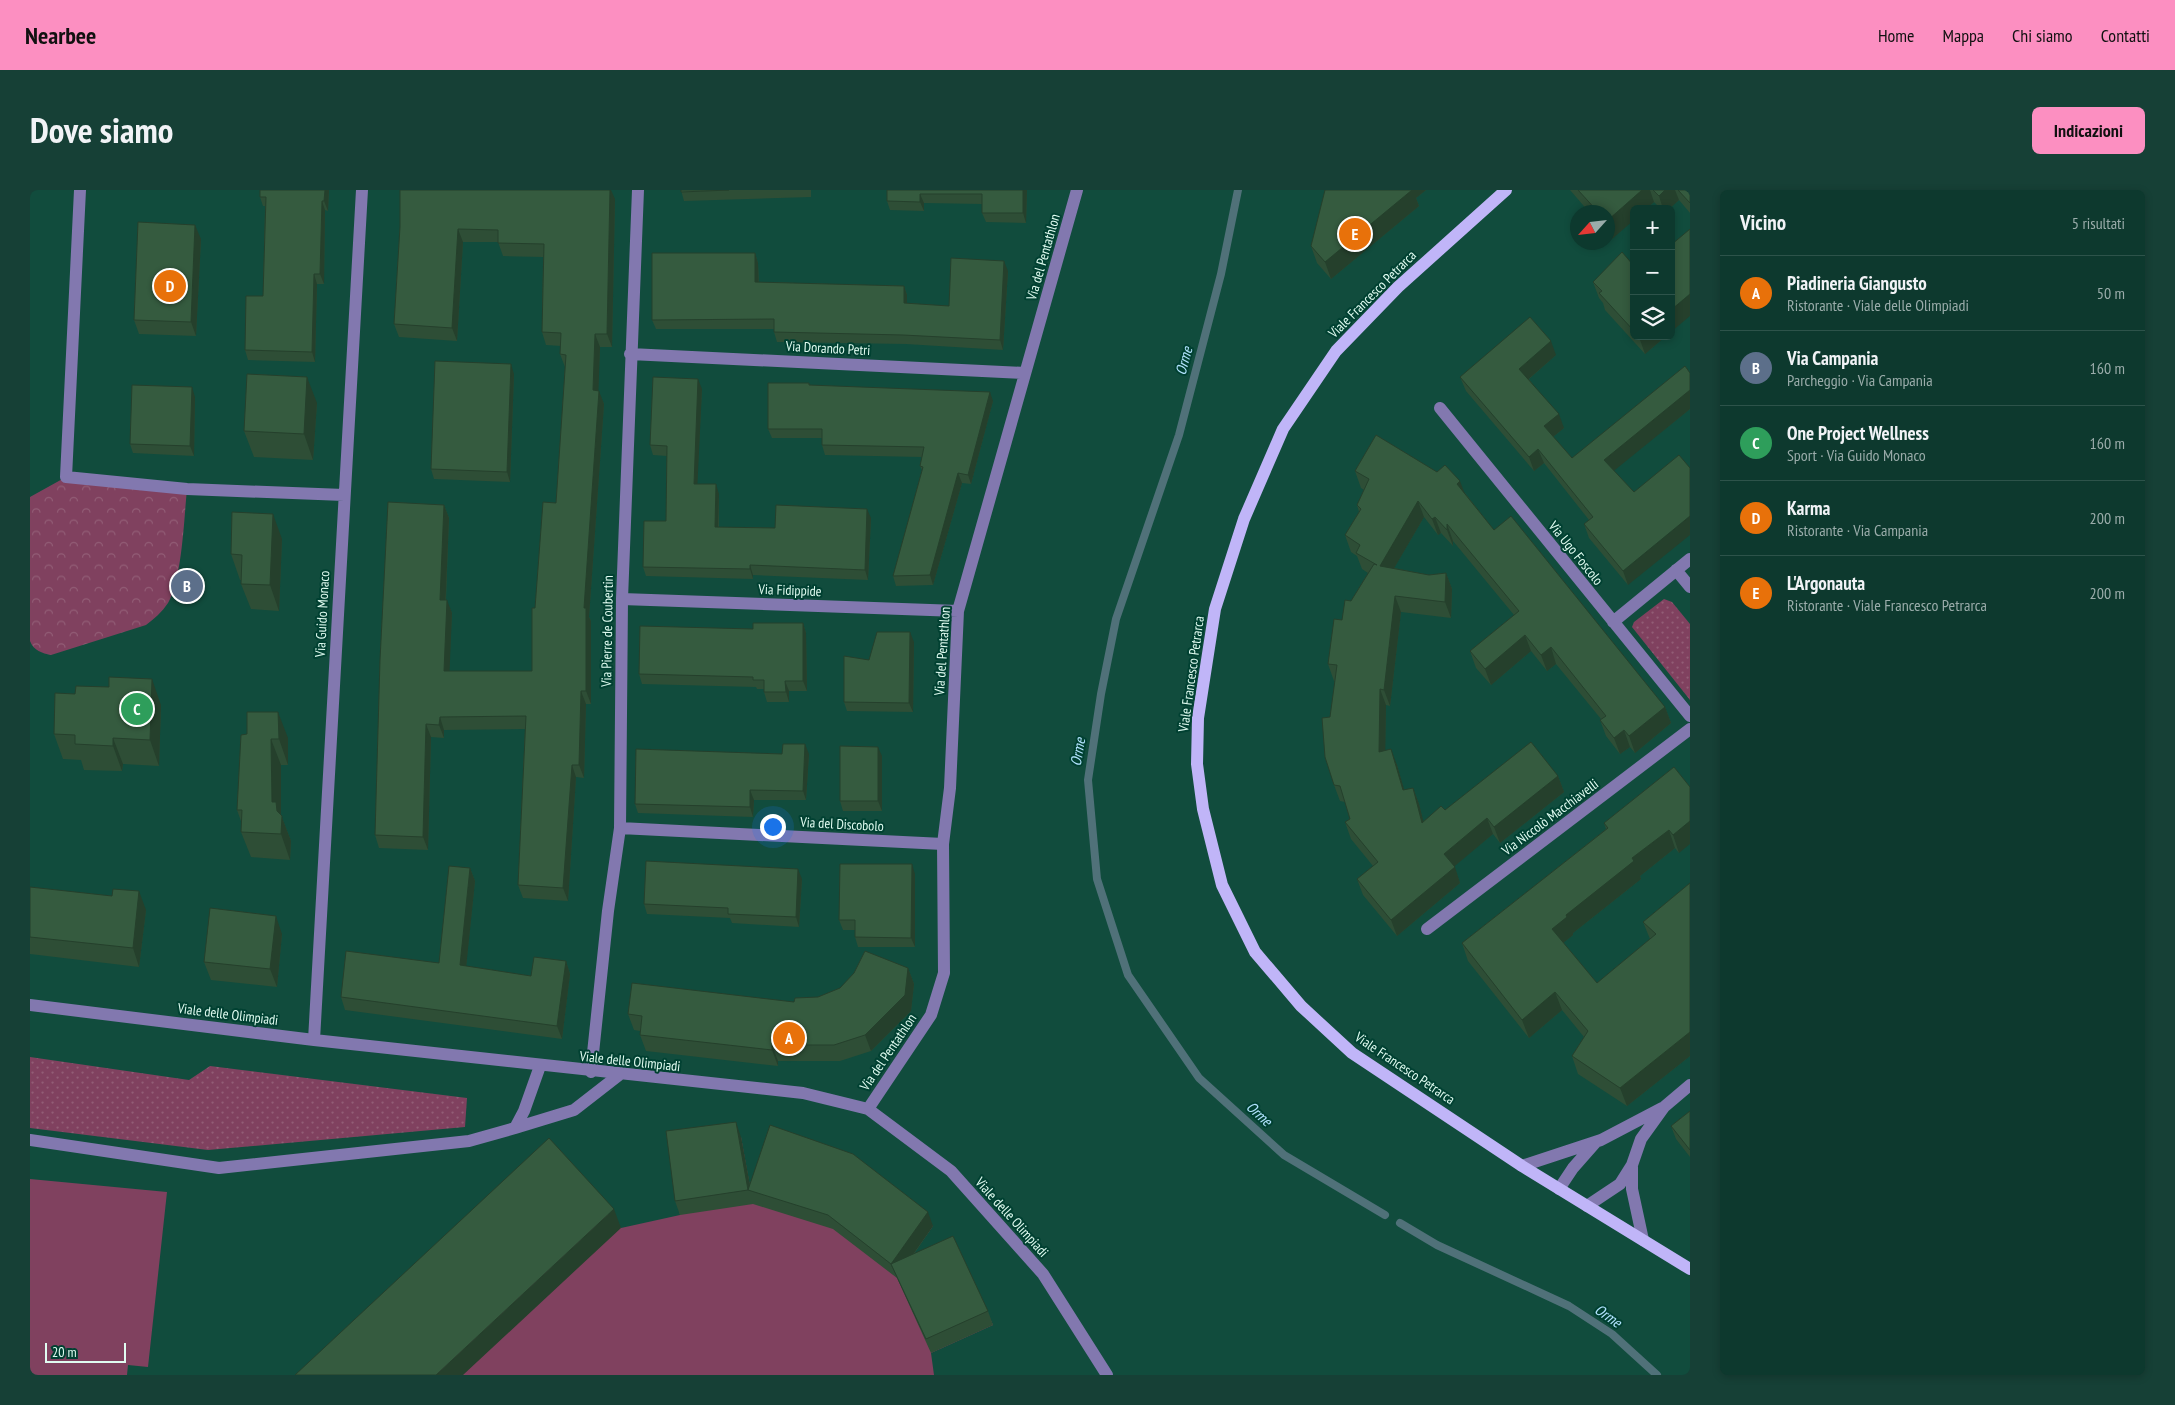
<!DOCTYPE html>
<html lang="it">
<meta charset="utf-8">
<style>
:root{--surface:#0d392e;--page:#164036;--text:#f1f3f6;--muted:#9aacaa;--line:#2d534a;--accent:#fc8fc1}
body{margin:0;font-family:"PT Sans Narrow",sans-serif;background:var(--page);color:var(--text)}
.controls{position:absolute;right:15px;top:15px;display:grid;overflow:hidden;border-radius:8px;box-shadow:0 2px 8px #0003}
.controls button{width:45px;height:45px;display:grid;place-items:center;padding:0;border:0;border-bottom:1px solid var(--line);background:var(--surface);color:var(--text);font:25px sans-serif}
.compass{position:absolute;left:1540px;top:15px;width:45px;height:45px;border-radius:50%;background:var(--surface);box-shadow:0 2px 8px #0003;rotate:243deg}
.scale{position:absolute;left:15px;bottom:12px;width:81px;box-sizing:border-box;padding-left:5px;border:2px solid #e0fcf1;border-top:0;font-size:14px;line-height:18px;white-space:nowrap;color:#e0fcf1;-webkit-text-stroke:4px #014132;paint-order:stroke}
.you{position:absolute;left:742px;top:636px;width:18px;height:18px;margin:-12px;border:4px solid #fff;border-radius:50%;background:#1a73e8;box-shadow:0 0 0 8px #1a73e833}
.badge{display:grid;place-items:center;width:32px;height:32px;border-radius:50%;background:var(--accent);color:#fff;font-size:16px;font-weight:700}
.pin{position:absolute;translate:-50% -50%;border:2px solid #fff;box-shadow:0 1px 5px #0006}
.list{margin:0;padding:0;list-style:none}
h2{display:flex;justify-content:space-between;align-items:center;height:65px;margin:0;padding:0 20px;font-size:21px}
h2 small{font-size:16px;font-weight:400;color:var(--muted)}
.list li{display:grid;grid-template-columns:32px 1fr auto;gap:15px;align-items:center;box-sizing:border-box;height:75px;padding:0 20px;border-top:1px solid var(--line)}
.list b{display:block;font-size:19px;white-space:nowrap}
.list p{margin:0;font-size:16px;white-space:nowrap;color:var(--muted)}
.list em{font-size:16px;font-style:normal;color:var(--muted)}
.icon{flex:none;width:28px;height:28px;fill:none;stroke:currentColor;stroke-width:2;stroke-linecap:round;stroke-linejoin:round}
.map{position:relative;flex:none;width:1660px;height:1185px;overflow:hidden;border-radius:8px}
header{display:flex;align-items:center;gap:30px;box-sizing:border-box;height:70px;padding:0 25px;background:var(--accent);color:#111}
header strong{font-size:24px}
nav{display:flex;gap:28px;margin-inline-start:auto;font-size:18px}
.intro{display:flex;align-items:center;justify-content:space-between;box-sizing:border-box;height:120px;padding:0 30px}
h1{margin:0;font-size:35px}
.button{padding:12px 22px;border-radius:8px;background:var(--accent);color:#111;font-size:18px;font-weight:700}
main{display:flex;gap:30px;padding:0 30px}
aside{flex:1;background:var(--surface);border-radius:8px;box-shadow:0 2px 8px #0003}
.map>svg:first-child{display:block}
.grass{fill:url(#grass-dots)}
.park{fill:url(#park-crowns)}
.pitch{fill:#80415f}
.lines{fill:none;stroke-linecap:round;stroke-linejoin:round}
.stream{stroke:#507179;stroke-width:8}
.minor{stroke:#8278af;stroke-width:12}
.major{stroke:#c0b5f8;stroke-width:12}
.wall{fill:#2e4e36}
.shaded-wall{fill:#25402c}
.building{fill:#355b3f;stroke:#25402c}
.labels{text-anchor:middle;stroke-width:4;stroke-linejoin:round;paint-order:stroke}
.street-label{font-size:14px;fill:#e0fcf1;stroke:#014132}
.water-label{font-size:15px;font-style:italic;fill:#b2e3fe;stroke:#014132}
</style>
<header>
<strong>Nearbee</strong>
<nav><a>Home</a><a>Mappa</a><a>Chi siamo</a><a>Contatti</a></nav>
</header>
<div class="intro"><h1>Dove siamo</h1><a class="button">Indicazioni</a></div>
<main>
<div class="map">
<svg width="1660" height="1185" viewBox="0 0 1660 1185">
<defs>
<pattern id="grass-dots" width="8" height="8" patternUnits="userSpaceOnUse" patternTransform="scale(1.25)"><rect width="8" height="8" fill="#80415f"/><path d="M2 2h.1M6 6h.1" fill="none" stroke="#925d76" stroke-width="1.8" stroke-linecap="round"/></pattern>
<pattern id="park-crowns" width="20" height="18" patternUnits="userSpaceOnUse" patternTransform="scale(1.25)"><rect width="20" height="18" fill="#80415f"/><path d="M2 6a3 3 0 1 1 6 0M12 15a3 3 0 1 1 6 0" fill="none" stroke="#925d76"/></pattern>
</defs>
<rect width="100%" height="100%" fill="#114c3d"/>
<path class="grass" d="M1634 409 1642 412 1660 434V510L1602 437 1604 432Z
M0 867 159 890 180 876 437 908 435 937 178 960 0 938Z"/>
<path class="park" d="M36 287 157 299C154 328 152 390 138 413 132 422 124 429 116 435L21 465C12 463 4 461 0 451V307Z"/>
<path class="pitch" d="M711 947 723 1013 842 989 903 1036 867 1087 929 1060 963 1135 901 1163 904 1185H291L525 967 591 1038 650 1025 641 955Z
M0 989 137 1002 118 1177 98 1175 97 1185H0Z"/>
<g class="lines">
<path class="stream" d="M1208 0 1191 84 1149 245 1086 429 1071 504 1058 590 1067 689 1098 785 1169 888 1254 965 1355 1025
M1370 1033 1407 1055 1539 1116 1582 1144 1627 1185"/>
<path class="minor" d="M50 0 36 287 157 299 314 305
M600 164 995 183
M1410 218 1660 526
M1646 380 1660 397
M592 409 928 421
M1583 432 1660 369
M590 638 913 654
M1397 739 1660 539
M0 815 284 850 773 903 838 919 921 981 1013 1084 1077 1185
M284 850 332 0
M561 882 578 721 590 638 592 409 608 0
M838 919 901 825 914 783 913 654 920 598 928 421 1047 0
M485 938 544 920 589 885
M0 950 189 978 439 951 485 938 494 921 510 876
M1492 976 1571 950 1632 918
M1602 977V999L1613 1050
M1529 999 1543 978 1565 953
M1557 1016 1590 994 1602 975 1611 949 1634 917 1660 895"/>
<path class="major" d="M1476 0 1368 97 1306 161 1253 239 1214 329 1185 419 1168 528 1167 574 1173 619 1192 695 1225 762 1271 816 1322 863 1492 976 1660 1079"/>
</g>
<path class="wall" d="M230 0H299L298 21 295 20 294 94H287L285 172 218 170 215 160 233 106 235 16H233L230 7Z
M651 0H781V7L654 11Z
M857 0H997L996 33 956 32 952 23V14L894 13V21L860 20 857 11Z
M1295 0H1396L1386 8 1389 16 1301 89 1287 73 1281 56Z
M1540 0H1660V23L1649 10 1639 19H1631L1624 12 1616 19H1604L1582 49 1578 44V22H1559Z
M585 9 582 157H570L568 201 574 214 559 427 561 431V514H556L554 588 546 587 538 711 493 708 488 695 495 539 414 540V548L401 547 398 660 349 658 345 645 414 315 419 328 416 410 422 423 419 481H502L505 418 526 313 535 177 530 164 531 156 516 155 512 142 513 67 473 66 468 52H433L427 151 369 147 364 134 370 37Z
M171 49 166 146 109 144 104 130Z
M725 63 728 73 729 92 874 96 877 105V113L919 116 978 81 973 160 876 154 747 152 744 142V139H626L622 130Z
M1604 76V146H1636L1615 164 1575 120 1573 113 1569 108 1563 92Z
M1526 165 1499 189 1534 238 1523 247 1542 268 1660 183V219L1584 280 1598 395 1559 348 1554 334 1559 330 1514 273 1504 281 1436 201 1430 187Z
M484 184 480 292 404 289 401 279Z
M779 193 780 195 963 211 941 294 932 293 903 395 866 396 863 386 892 280 890 276 892 267 795 265 792 255V248H742L738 239Z
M672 199 667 294 689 304V337L745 338 841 328 838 390 723 385V389L616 386 613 377 636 331 637 266 623 265 620 255Z
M165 207 164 266 103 263 100 254Z
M287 213 283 270 224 267 214 241Z
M1325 281 1435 303 1464 340 1635 517 1641 533 1605 563 1600 557 1590 564 1576 546 1570 530 1571 529 1526 474 1517 481 1501 461 1461 495 1446 478 1440 461 1484 425 1423 351V356L1411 343 1408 345 1394 327 1364 378 1399 385 1416 383 1422 399 1421 428 1371 422 1360 516 1356 515 1355 560 1367 575 1374 600 1383 598 1389 614 1393 631 1415 620 1528 586 1534 602 1470 653 1463 644 1424 676 1430 693 1367 746 1333 705 1327 689 1343 676 1321 649 1315 632 1320 629 1315 612 1310 611 1304 595 1300 527 1305 491H1304L1298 474 1312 430 1321 411 1338 383 1332 379 1327 366 1321 362 1315 345 1329 322 1327 315 1334 300 1331 298Z
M252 349 249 421 221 419 211 394 212 390H210L201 364Z
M773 433 776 443 777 501H759V512H737L734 502V499H727L726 497 612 494 609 484 723 439Z
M884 452 883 522 817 521 814 512 839 470Z
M131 515 129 576 93 574 92 581 54 580 51 570 33 569 24 544Z
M211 545 258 548V575H251V625L261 651 260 670 221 667 211 642 212 634 207 620Z
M752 564H779L776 610H724L723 627 608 623 605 614Z
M852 566V621H813L810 611Z
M1644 577 1649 663 1645 658 1610 686 1611 689 1543 743V745L1533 753 1567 793 1620 749 1613 732 1660 693V866L1597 916 1548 884 1542 866 1554 847 1532 820 1499 848 1438 771 1432 753 1576 639 1574 633Z
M440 678 445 691 436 776 501 786 536 771 540 784 532 849 315 820 311 807 409 773Z
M885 684V757H828L825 747V740H813L809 730Z
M772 689 769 737 702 733 700 728 617 724 614 714Z
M0 697 116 720 109 777 0 764Z
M252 744 247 797 181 790 174 772Z
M878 778 884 794 881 821 841 861 810 871H748V876L616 861 610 845V841L604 840 598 824 764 812 788 807 810 798 824 783Z
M1660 921V967L1646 949 1641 936Z
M711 947 720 995 903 1036 884 1064 958 1121 963 1135 901 1163 867 1088 803 1039 723 1014 650 1025 645 1011Z"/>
<path class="shaded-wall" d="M295 0H299L298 21 294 11Z
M580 0H581L585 9 582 157 577 144Z
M993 0H997L996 33 993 23Z
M1382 0H1396L1386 8 1389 16 1301 89 1295 72Z
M1612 0H1620L1624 12 1616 19H1604V30L1582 49 1578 37V30Z
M1635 0H1645L1649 10 1639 19H1633L1629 6Z
M890 4 894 13V21L890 12Z
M292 11 295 20 294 94 290 84Z
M165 35 171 49 166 146 161 132Z
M428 39 433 52 427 151 422 138Z
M725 63 728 73 729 101 725 92Z
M974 71 978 81 973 160 970 150Z
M284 84 287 94 285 172 282 162Z
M874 96 877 105V122L874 113Z
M1660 104V126L1641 142V120Z
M565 144 570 157 568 213 563 200Z
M1610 146H1636L1615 164 1609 147Z
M1521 151 1526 165 1494 193 1489 179Z
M481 174 484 184 480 292 477 282Z
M277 187 287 213 283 270 274 244Z
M668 189 672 199 667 303 664 294Z
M162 197 165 207 164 266 160 256Z
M1660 200V219L1580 284 1574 270Z
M569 201 574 214 559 427 561 431V514L556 501 554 418Z
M960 202 963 211 941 294 938 285Z
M1529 224 1534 238 1519 250 1514 236Z
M1508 259 1514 273 1504 281 1499 267Z
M928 283 932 293 903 395 900 385Z
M1430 291 1436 307 1427 294Z
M686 294 689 304 688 346 685 337Z
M1388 311 1394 327 1356 392 1350 376Z
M414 315 419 328 415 423 410 410Z
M837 319 841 328 838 390 835 380Z
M243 324 252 349 249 421 240 395Z
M1660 326V345L1598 395 1593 381Z
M1405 327 1411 343 1408 345 1402 329Z
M1417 334 1423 351V356L1417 340Z
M720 375 723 385V389L720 379Z
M1416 383 1422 399 1421 428 1415 412Z
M1365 406 1371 422 1360 516 1354 500Z
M417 410 422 423 419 494 414 481Z
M773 433 776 443 777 501 773 491Z
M880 442 884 452 883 522 879 513Z
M1495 445 1501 461 1461 495 1455 479Z
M1521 457 1526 474 1517 481 1511 465Z
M122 489 131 515 129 576 120 550Z
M755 491 759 501V512L756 502Z
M1350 499 1356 515 1355 578 1349 562Z
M551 501 556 514 554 588 549 575Z
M1635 517 1641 533 1605 563 1599 546Z
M248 522 258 548V575L249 549Z
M410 527 414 540V548L409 535Z
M396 534 401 547 398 660 393 647Z
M1594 540 1600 557 1590 564 1584 548Z
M83 548 93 574 92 581 83 556Z
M241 549 251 575V625L261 651 260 670 251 644 242 612Z
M775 554 779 564 776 610 773 601Z
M848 557 852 566V621L848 611Z
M1361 559 1367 575 1379 616 1373 600Z
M542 575 546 587 538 711 533 698Z
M1528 586 1534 602 1470 653 1464 637Z
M1383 598 1389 614 1398 649 1392 633Z
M720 600 724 610 723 627 720 617Z
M1457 628 1463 644 1420 680 1414 664Z
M1660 631V654L1649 663 1643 645Z
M1639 640 1645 658 1610 686 1611 689 1543 743V745L1528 757 1522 739 1536 725 1602 668Z
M882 674 885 684V757L881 748Z
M1425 677 1430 693 1367 746 1361 730Z
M440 678 445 691 435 788 430 775Z
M768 679 772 689 769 737 766 727Z
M109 701 116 720 109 777 103 758Z
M246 726 252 744 247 797 240 779Z
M536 771 540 784 532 849 527 836Z
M878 778 884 794 881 821 841 861 835 845Z
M1525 802 1532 820 1499 848 1492 830Z
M1660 842V866L1597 916 1590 898Z
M742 855 748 871V876L742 860Z
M706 932 711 947 721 1001 718 1000Z
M584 1019 591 1038 433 1185H406Z
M898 1022 903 1036 867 1087 861 1074Z"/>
<path class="building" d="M230 0H295L294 11H292L290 84H284L282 162 215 160 216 106H233L236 7H230Z
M370 0H580L577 144H565L563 200 569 201 554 418H556V501H551L549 575H542L533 698 488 695 496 526 410 527 409 535 396 534 393 647 345 645 350 470 358 312 414 315 410 410H417L414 481H502V418H505L513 312 526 313 536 165 530 164 531 143 512 142 514 54 468 53V40L428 39 422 138 364 134 370 37Z
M651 0H699L651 2Z
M857 0H993V23H952V4H890V12L857 11Z
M1295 0H1382L1295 72 1281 56Z
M1548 0H1612L1578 30V22H1568Z
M1623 0H1635L1629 6Z
M1648 0H1660V13Z
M108 32 165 35 161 132 104 130Z
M1660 39V104L1641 120V55Z
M1592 62 1604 76V141L1569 103 1572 101 1563 92Z
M622 63H725V92L874 96V113L919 116 921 68 974 71 970 150 873 145 744 142V129L622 130Z
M1500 127 1521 151 1489 179 1529 224 1514 236 1542 268 1655 176 1660 183V200L1574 270 1604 302 1649 265 1660 278V326L1593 381 1554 334 1563 327 1508 259 1499 267 1430 187Z
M405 171 481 174 477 282 401 279Z
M217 184 277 187 274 244 214 241Z
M623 187 668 189 664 294H686L685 337 745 338 746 315 837 319 835 380 720 375V379L613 377 614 331H636L637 256 620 255Z
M738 193H779V195L960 202 938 285 928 283 900 385 863 386 893 277 890 276 894 257 792 255V239H738Z
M102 195 162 197 160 256 100 254Z
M1346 245 1407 282 1415 275 1430 291 1427 294 1464 340 1481 326 1635 517 1599 546 1594 540 1584 548 1570 530 1576 526 1521 457 1511 465 1495 445 1455 479 1440 461 1489 421 1417 334V340L1405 327 1402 329 1388 311 1350 376 1399 385 1416 383 1415 412 1365 406 1354 500 1350 499 1349 562 1361 559 1373 600 1383 598 1392 633 1411 616 1415 620 1501 552 1528 586 1464 637 1457 628 1414 664 1425 677 1361 730 1327 689 1348 672 1315 632 1320 629 1310 596 1304 595 1295 567 1292 528 1300 527 1307 475 1298 474 1304 429 1312 430 1315 410 1321 411 1344 374 1347 375 1326 363 1330 355 1315 345 1331 319 1327 315 1339 289 1325 281Z
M202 322 243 324 240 395 211 394 212 365 201 364Z
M723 433H773V491H755L756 502H734V490H723V487L609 484 610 436 723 439Z
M847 442H880L879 513 814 512V466L839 470Z
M79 487 122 489 120 550 83 548V556L45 554V545L24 544 25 503 45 504 46 496 79 497Z
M217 522H248L249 549H241L242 612H246L247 621 252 626 251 644 211 642 212 620H207L211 545 217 544Z
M753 554H775L773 601 720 600V617L605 614 606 559 752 564Z
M810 556 848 557V611H810Z
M1644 577 1660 597V631L1643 645 1639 640 1602 668 1604 671 1536 725 1537 727 1522 739 1567 793 1626 744 1613 732 1660 693V842L1590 898 1542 866 1558 841 1525 802 1492 830 1432 753 1578 638 1574 633Z
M616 671 768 679 766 727 698 724V718L614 714Z
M810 674H882L881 748 825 747V730H809Z
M419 676 440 678 430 775 501 786 504 767 536 771 527 836 311 807 316 761 409 773Z
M0 697 82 706 83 699 109 701 103 758 0 747Z
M180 718 246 726 240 779 174 772Z
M835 761 878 778 875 805 835 845 804 855H742V860L610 845 612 826 598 824 602 793 764 812 765 808 788 807 810 798 824 783Z
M1660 921V960L1641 936Z
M706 932 718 1000 645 1011 636 941Z
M740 935 823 964 898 1022 861 1074 798 1025 718 1000Z
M519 948 584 1019 406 1185H265Z
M923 1046 958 1121 896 1149 861 1074Z"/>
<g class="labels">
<g class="street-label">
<text transform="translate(1013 67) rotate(-74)" y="5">Via del Pentathlon</text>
<text transform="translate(1342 104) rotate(-45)" y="5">Viale Francesco Petrarca</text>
<text transform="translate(798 158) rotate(3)" y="5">Via Dorando Petri</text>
<text transform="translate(1546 363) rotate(51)" y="5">Via Ugo Foscolo</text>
<text transform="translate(760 400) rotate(2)" y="5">Via Fidippide</text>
<text transform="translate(292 424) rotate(-87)" y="5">Via Guido Monaco</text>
<text transform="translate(577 441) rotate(-89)" y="5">Via Pierre de Coubertin</text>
<text transform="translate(912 461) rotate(-86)" y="5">Via del Pentathlon</text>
<text transform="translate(1161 484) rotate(-82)" y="5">Viale Francesco Petrarca</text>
<text transform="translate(1520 627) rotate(-37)" y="5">Via Niccolò Macchiavelli</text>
<text transform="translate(812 634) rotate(3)" y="5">Via del Discobolo</text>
<text transform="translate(198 824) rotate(7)" y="5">Viale delle Olimpiadi</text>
<text transform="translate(858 862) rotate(-56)" y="5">Via del Pentathlon</text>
<text transform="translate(600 871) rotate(6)" y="5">Viale delle Olimpiadi</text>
<text transform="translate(1375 878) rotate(34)" y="5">Viale Francesco Petrarca</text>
<text transform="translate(982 1027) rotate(48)" y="5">Viale delle Olimpiadi</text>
</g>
<g class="water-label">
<text transform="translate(1154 171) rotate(-75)" y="5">Orme</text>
<text transform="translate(1048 562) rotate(-80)" y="5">Orme</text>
<text transform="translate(1229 924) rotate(42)" y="5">Orme</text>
<text transform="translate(1578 1126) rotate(35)" y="5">Orme</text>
</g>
</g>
</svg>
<div class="controls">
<button>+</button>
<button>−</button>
<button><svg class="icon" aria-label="layers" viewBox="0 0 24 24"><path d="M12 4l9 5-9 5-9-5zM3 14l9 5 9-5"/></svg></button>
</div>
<svg class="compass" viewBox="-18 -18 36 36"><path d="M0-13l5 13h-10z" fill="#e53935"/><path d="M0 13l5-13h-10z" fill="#9aacaa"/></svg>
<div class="scale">20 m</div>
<div class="you"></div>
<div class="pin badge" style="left:759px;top:848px;background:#e8710a">A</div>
<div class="pin badge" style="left:157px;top:396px;background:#5c6f8a">B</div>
<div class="pin badge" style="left:107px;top:519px;background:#2e9e5b">C</div>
<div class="pin badge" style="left:140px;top:96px;background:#e8710a">D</div>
<div class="pin badge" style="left:1325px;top:44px;background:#e8710a">E</div>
</div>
<aside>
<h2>Vicino<small>5 risultati</small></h2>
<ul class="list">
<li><span class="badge" style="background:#e8710a">A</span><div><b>Piadineria Giangusto</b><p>Ristorante · Viale delle Olimpiadi</p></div><em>50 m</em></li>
<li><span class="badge" style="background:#5c6f8a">B</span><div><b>Via Campania</b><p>Parcheggio · Via Campania</p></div><em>160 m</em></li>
<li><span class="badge" style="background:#2e9e5b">C</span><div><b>One Project Wellness</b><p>Sport · Via Guido Monaco</p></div><em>160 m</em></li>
<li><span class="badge" style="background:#e8710a">D</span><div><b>Karma</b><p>Ristorante · Via Campania</p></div><em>200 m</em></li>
<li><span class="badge" style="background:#e8710a">E</span><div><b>L'Argonauta</b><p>Ristorante · Viale Francesco Petrarca</p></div><em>200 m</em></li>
</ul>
</aside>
</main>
